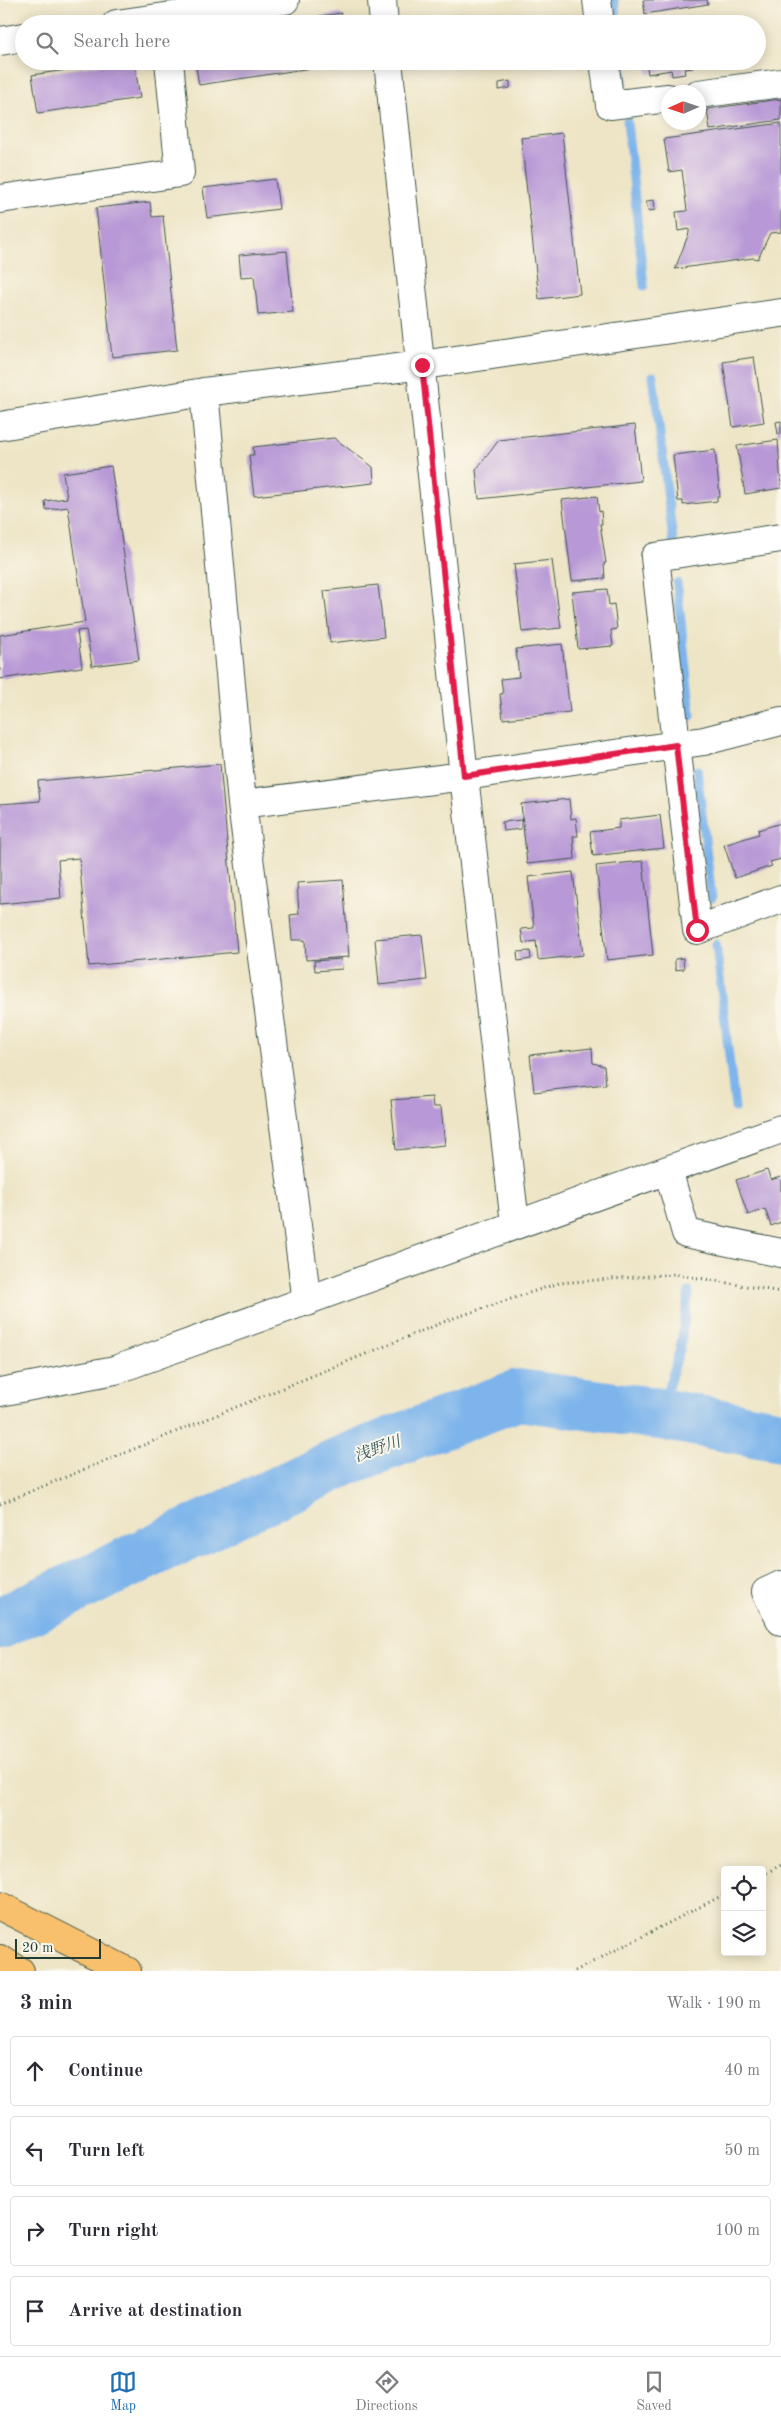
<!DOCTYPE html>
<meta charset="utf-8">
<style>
:root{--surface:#fff;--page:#f7f7f7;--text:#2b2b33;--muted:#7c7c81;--line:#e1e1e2;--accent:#1f6fb2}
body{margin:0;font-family:"Old Standard TT","Noto Serif JP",serif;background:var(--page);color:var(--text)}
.controls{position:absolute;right:15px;bottom:15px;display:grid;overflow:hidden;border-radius:5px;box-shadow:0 2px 12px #0003}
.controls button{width:45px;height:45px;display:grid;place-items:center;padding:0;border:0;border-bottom:1px solid var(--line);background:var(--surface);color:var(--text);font:25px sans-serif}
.compass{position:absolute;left:661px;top:85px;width:45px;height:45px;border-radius:50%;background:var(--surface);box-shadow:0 2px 12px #0003;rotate:267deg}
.scale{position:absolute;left:15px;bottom:12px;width:86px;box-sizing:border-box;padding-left:5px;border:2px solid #1f3d34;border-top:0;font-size:14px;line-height:18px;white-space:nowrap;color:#1f3d34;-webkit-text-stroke:4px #fbf7ec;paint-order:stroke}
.stop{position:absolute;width:15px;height:15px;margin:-11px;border:4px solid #e11d48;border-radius:50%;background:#fff}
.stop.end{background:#e11d48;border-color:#fff;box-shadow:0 1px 5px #0008}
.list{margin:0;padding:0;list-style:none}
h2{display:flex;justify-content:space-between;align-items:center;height:65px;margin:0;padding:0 20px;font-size:21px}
h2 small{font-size:16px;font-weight:400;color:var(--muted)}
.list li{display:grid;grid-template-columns:32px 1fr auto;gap:15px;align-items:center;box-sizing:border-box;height:70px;margin:0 10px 10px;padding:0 10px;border:1px solid var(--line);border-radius:5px}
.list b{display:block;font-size:19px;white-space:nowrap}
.list em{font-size:16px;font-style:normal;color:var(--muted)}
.icon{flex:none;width:28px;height:28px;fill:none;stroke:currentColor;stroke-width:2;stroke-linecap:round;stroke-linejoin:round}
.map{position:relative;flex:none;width:781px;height:1971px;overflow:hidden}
.search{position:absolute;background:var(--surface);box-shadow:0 2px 12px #0003;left:15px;right:15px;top:15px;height:55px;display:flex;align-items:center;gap:12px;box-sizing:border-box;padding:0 18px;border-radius:28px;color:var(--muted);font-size:19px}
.sheet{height:385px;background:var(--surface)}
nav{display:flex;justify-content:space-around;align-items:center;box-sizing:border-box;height:70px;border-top:1px solid var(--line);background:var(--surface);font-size:14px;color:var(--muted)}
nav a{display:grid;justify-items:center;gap:2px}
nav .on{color:var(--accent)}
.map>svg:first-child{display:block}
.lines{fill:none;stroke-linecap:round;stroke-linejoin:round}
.stream{stroke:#7bb4eb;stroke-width:9}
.river{stroke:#7bb4eb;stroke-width:52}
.building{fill:#b898d6}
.minor-casing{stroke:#3e564a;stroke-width:30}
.major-casing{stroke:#3e564a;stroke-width:30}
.path{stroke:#3e564a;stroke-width:3;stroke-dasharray:1 4;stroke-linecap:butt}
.minor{stroke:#fff;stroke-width:28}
.major{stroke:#f8bf6c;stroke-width:28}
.route{stroke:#e11d48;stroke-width:6}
.labels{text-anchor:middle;stroke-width:4;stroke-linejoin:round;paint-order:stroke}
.water-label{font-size:16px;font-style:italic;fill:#365b62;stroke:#fbf7ec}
</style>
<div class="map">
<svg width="781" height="1971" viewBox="0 0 781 1971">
<rect width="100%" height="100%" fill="#fbf7ec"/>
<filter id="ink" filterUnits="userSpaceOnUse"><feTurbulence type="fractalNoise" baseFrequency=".02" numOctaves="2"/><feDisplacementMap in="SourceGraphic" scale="10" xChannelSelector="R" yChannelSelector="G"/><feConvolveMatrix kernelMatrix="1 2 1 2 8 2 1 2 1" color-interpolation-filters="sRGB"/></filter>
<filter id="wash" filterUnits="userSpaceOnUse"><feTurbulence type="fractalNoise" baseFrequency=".0096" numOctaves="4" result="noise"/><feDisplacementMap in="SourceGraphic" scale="20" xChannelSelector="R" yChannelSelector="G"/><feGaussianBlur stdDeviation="1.12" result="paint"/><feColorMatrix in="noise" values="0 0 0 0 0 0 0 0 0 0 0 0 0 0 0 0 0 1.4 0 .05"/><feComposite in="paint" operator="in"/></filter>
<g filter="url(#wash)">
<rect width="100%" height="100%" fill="#eee5c6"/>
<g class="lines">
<path class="stream" d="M614 0 617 24
M621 61 623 81
M627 121 644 286
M653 376 673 540
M677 583 691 716
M697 770 712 898
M716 944 735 1108
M660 1414 680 1349 689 1292"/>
<path class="river" d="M0 1623 343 1461 518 1395 660 1414 781 1436"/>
</g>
<g id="blocks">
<path class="building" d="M643 0H707L708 4 645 14Z
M341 13 343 24H275V23Z
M126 61H134L140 98 38 113 32 75Z
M195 61H351V62L199 85Z
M646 61H692L693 68 684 69 685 74 672 76 671 70 648 74Z
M510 81V88L499 90V83Z
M781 99V120L710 130 707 109Z
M781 123V232L770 233 758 259 753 258 675 269 689 233V229L678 231 676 212 687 211 682 170 669 172 664 139Z
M562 133 580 294 539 299 521 138Z
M275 179 279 209 207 218 203 188Z
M654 200 655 210 648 211 646 201Z
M150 202 152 217 163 216 177 350 112 357 96 208Z
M287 251 293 312 258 315 254 276 241 277 239 255Z
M754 357 764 422 733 427 723 362Z
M781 421V434H778L776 422Z
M635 425 641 481 479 499 476 470 499 440Z
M334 438 373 467 374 483 254 496 249 455H254L253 447Z
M778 440 781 488 745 494 737 446Z
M715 450 720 497H717V501L683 505V501H678L673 455Z
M111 466 139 660 92 666 86 630 77 631 82 667 0 679V635L85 622 68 507 46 510 45 501 67 498 63 473Z
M597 496 599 512 601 511 602 524H600L606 563H604L605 578 572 581 562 500Z
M552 560 561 628 522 632 514 564Z
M378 585 384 637 330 643 324 591Z
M607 589 609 605 614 604 617 629 611 630 613 646 578 649 572 592Z
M562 644 570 712 503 719 500 694H503L501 679 519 677 516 649Z
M220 764 237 952 89 966 79 858 58 860 61 898 0 904V804L40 801 38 781Z
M569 799 571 819 576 818 578 836H573L575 859 527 864 521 804Z
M660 815 664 848 593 856 590 832 619 828V820Z
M521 820V829L503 831 502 822Z
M781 823V859L770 862 772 866 735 878 724 845 759 834 758 830Z
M643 861 653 955 607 960 596 866Z
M573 872 583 955 538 960 536 941 523 943 521 929 534 928 528 877Z
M343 880 349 957 306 960 305 940H292L290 915 299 914 297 883Z
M422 935 427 980 379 985 375 939Z
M530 951 531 959 518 961 517 952Z
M683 958 684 969 675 970V959Z
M341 959 342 969 315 971 314 961Z
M592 1048 593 1063 604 1066 606 1084 534 1092 530 1055Z
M432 1097 433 1107H441L445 1145 396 1150 391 1100Z
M767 1170 771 1180 780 1177 781 1180V1222L771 1226 765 1209 748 1215 736 1180Z"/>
</g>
</g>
<g filter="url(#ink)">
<use href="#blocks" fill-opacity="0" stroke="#3e564a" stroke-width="1"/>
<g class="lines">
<defs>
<path id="minor" d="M382 0 384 24
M597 0 600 24
M116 24 285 0
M0 41 24 37
M388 61 464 776 515 1224
M604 61 610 105 668 98
M698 94 781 83
M0 199 180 173 169 61
M204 392 242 804 307 1302
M0 426 204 392 422 365 781 313
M781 538 655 557 697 930 781 899
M242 804 464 776 704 741 781 721
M668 1170 686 1233 781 1253
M0 1392 115 1370 781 1129
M781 1585 766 1592 781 1621"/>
<path id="major" d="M0 1906 127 1971
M0 1959 20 1971"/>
</defs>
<use href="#minor" class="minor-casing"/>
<use href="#major" class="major-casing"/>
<path class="path" d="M0 1504 451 1319 559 1283 675 1274 781 1292
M762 1875 781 1865
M575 1971 725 1894"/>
<use href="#minor" class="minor"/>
<use href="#major" class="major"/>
</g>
</g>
<g class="lines" filter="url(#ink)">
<path class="route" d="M422 365 464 776 676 745 697 930"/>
</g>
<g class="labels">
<g class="water-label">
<text transform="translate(377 1448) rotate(-20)" y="6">浅野川</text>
</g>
</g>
</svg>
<div class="controls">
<button><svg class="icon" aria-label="locate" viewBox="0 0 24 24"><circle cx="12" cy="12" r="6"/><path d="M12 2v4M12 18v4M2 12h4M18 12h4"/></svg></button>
<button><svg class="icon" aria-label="layers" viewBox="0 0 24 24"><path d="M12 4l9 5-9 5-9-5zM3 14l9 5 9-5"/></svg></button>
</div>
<svg class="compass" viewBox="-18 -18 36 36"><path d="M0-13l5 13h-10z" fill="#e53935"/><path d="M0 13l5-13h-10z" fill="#7c7c81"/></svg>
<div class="scale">20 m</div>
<div class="stop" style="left:697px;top:930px"></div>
<div class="stop end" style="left:422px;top:365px"></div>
<div class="search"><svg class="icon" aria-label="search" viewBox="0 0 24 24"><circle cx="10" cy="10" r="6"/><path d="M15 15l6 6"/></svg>Search here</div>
</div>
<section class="sheet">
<h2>3 min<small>Walk · 190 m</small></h2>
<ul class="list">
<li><svg class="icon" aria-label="ahead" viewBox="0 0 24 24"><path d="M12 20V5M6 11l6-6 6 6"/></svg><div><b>Continue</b></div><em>40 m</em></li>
<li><svg class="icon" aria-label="left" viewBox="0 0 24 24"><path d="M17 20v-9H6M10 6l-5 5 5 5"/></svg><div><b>Turn left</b></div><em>50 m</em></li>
<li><svg class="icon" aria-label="right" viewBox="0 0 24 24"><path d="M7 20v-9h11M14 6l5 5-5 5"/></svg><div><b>Turn right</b></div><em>100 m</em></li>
<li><svg class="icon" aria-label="arrive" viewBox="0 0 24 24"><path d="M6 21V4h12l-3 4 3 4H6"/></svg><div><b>Arrive at destination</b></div></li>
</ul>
</section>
<nav>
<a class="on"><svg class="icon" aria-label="map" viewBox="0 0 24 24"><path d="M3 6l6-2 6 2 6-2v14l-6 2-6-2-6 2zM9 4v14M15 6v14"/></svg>Map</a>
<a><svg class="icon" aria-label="directions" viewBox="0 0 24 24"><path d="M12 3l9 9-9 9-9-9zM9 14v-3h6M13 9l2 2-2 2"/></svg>Directions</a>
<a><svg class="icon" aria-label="saved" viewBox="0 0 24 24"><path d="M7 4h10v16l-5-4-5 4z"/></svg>Saved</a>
</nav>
